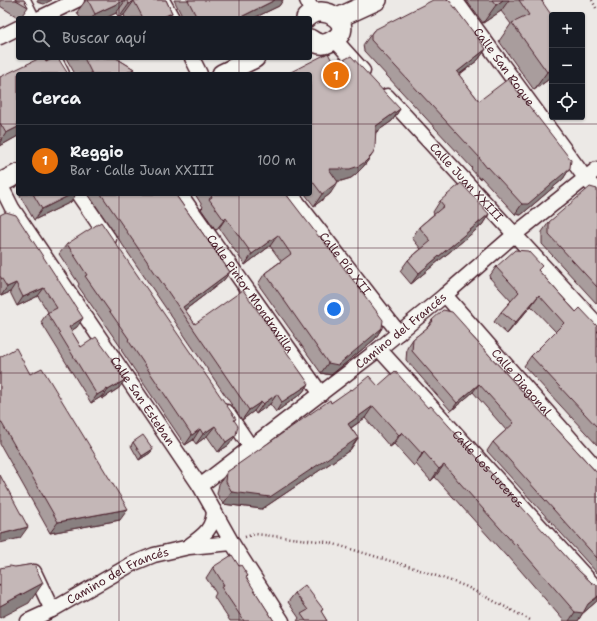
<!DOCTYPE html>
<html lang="es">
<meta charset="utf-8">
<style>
:root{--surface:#171b24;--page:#20242c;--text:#f1f3f6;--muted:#9ea1a6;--line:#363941;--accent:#a6949b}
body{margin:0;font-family:"Shantell Sans",sans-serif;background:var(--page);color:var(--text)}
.controls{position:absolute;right:12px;top:12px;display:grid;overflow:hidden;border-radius:4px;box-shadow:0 1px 3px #0004}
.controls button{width:36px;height:36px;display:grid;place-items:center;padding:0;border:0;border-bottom:1px solid var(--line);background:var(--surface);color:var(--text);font:20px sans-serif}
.you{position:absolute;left:334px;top:309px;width:14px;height:14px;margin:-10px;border:3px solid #fff;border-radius:50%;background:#1a73e8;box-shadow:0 0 0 6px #1a73e833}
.badge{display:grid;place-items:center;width:26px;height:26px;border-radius:50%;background:var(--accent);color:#fff;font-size:13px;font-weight:700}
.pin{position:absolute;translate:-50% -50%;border:2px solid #fff;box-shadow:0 1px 4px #0006}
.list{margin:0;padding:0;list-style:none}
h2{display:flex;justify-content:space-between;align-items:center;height:52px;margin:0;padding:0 16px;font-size:17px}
h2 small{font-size:13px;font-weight:400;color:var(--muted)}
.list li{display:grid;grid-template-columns:26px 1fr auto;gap:12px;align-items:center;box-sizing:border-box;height:72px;padding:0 16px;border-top:1px solid var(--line)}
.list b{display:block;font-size:15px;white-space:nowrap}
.list p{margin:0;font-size:13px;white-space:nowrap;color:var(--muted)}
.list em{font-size:13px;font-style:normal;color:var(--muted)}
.icon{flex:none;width:22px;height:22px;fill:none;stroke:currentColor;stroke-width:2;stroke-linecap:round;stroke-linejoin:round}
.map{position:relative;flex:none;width:597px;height:621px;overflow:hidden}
.search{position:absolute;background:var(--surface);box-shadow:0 1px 3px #0004;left:16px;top:16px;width:296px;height:44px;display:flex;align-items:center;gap:10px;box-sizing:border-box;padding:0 14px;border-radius:4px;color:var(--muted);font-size:15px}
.panel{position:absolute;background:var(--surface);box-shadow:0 1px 3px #0004;left:16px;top:72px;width:296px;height:124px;border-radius:4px}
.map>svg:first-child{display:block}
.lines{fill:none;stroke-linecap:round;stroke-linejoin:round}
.minor-casing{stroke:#4a1f2b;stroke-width:17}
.secondary-casing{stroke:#4a1f2b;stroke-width:22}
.path{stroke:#4a1f2b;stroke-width:2.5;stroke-dasharray:1 3;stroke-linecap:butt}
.minor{stroke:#f6f6f2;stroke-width:14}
.secondary{stroke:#f6f6f2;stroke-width:19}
.wall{fill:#a99d9d;stroke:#4a1f2b}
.shaded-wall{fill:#898080;stroke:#4a1f2b}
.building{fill:#c4b7b7;stroke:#4a1f2b}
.grid{fill:none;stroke:#4a1f2b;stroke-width:1;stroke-opacity:0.55}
.labels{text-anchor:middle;stroke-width:3;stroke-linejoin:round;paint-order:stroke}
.street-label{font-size:12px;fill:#4a1f2b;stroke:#f6f6f2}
</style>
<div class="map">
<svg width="597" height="621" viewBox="0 0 597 621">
<rect width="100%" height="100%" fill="#ece9e6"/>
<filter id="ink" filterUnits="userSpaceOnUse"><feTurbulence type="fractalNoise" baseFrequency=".025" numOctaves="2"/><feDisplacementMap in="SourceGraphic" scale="8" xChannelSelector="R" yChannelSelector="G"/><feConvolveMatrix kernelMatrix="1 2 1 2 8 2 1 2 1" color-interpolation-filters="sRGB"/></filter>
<g filter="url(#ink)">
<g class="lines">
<defs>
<g id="minor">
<path d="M23 0 32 18"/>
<path d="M162 0 172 18"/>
<path d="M307 0 312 10"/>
<path id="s1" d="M455 0 586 179 597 191"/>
<path d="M40 18 77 0"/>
<path d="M0 37 18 28"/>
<path d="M335 40 363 71"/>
<path d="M54 58 62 74"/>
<path d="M192 58 200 74"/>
<path id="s2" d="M387 96 597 324"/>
<path id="s3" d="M0 184 12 208 200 486 232 543 282 621"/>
<path d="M78 194 109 239"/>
<path id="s4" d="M180 194 321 394"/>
<path id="s5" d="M291 194 399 333"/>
<path id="s6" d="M445 295 597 469"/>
<path id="s7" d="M379 349 597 589"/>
<path d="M227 412 250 446"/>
<path id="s8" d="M200 486 379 349 445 295 514 235 597 169"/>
<path d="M189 546C204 535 213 529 214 511"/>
<path d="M0 578 34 572 52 610"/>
<path id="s9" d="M28 621 52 610 132 564 154 555 189 547 232 543"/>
</g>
<path id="secondary" d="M340 17 377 0
M306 18C323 0 361 27 330 42 323 46 316 44 310 39
M222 74 255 58
M0 183 18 174"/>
</defs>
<use href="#minor" class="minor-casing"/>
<use href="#secondary" class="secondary-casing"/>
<path class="path" d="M592 0 597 10
M245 537 255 534 327 542 411 567 465 586 532 621"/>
<use href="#minor" class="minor"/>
<use href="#secondary" class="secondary"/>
</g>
<path class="wall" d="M0 0H24L28 7 20 18H19L0 6Z
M86 0H166L172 13 168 18H125L124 15 119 18 116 13 106 18H80L77 12Z
M174 0H283L279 6 254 18H183Z
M466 0H544L542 2 552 77 534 90 499 41 511 24 501 11 483 23Z
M374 30 486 49 478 60 459 75 479 101 570 168 563 179 521 215 515 214 481 177 480 179 471 169 472 168 364 51 363 45Z
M58 58 18 74V136L0 146V77Z
M66 58H116L134 69 130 74H75Z
M334 65 400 109 392 121 376 132 372 155 363 167 356 174 351 178 341 181H337L330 194 314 206 305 194H310V74Z
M597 189V304L542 244V232L549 222Z
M21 194H76L71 202 34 220 20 196Z
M88 194H175L230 272 223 281 185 310 195 324 309 384 302 393 276 412 270 404 256 414 254 411 242 420Z
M195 194H286L382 328 375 339 331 375 321 373 258 284 265 273 281 261 270 246 245 265 219 228 216 230 201 209 203 207Z
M440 201 489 214 482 225 411 284 400 271 408 260 421 249 412 238 419 227 434 214 433 212Z
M0 215 77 327 71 331 81 347 112 360 119 388 102 399 101 397 91 403 41 322 47 313 48 312 38 296 17 306 10 292 1 296 0 295Z
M67 244 234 421 229 445 218 452 207 436 196 444 193 440 185 445 121 350 122 349 78 286 79 284 59 254Z
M496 267 539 271 576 312 597 326V445L524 366 531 356 556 332 531 306 507 334 494 322 501 312 511 301 489 277Z
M432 320 469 333 597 473V573L487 451 493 442 506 430 473 392 451 411 406 360 407 348 413 339 427 328Z
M0 357 30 374 120 520 50 533 0 444Z
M378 386 428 408 579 571 592 583 597 585V601L582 614 578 621H564L508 556 507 557 435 477 431 481 416 464 414 466 394 444 390 447 365 418 351 428 358 438 350 450 262 509 223 504 217 494 219 484 227 472 331 403 352 390Z
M133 442 153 449 150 453 139 460 131 446Z
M239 566 248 576 246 578 274 621H230L214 597 216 593 206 578 213 567Z
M295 593 323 609 321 612 327 621H297L299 618 288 602Z"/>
<path class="shaded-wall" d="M38 0H52L44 4 37 2Z
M125 0H126L116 13 106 18H92L95 14Z
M275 0H283L279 6 254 18H239Z
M503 0H509L501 11 483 23 496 5Z
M134 1 124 15 119 18 129 4Z
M172 13 168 18H161Z
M486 49 478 60 449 82 457 72Z
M552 68V77L534 90 547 72Z
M134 69 130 74H124Z
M400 109 392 121 368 138 376 126Z
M18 127V136L0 146V142L6 133Z
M372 155 363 167 356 174 351 178 341 181H320L329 169Z
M570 168 563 179 521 215 515 214 522 204Z
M338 182 330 194 314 206 322 194Z
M72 194H76L71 202 34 220 42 209Z
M489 214 482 225 411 284 419 273Z
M226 218 219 228 216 230 224 220Z
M278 235 270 246 245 265 252 254Z
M230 272 223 281 182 312 183 307Z
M16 283 10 292 1 296 7 287Z
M44 288 38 296 17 306 23 297Z
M539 295 531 306 507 334 515 323Z
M83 318 77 327 63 336 69 327Z
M382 328 375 339 331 375 321 373 328 363Z
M125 380 119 388 102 399 108 390Z
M309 384 302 393 276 412 282 402Z
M479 384 473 392 451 411 457 403Z
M107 389 101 397 91 403 97 395Z
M277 394 270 404 256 414 263 404Z
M261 402 254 411 242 420 249 410Z
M373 406 365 418 339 436 348 424Z
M215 426 207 436 196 444 203 434Z
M200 429 193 440 185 445 192 435Z
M402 432 394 444 390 447 399 435Z
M236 435 229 445 218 452 226 442Z
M358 438 350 450 262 509 223 504 232 492Z
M153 449 150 453 139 460 142 456Z
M424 452 416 464 414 466 422 454Z
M444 465 435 477 431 481 439 469Z
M128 509 120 520 50 533 58 522Z
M28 527 20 538 0 543V535L1 534Z
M43 583 29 603 0 618V606Z
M597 597V601L582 614 578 621H569L575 612 588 604Z"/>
<path class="building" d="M16 0H24L28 7Z
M88 0H125L95 14Z
M126 0H166L172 13 161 18H143L134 1 129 4Z
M188 0H275L239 18H197Z
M433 0H449L486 49 457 72 479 101 508 79 571 160 570 168 528 204H522L488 167 487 168 479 158H480L371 40V34L374 30Z
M492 0H503L496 5Z
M519 0H541L552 16V68L547 72 512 23 529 15Z
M328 53 334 65 351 56 400 109 376 126 375 148 372 155 365 162 359 166 350 169H329L338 182 322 194 310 178V74H287Z
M40 58H44L46 62 54 58H58L68 74H18V127L6 133 0 123V77Z
M84 58H116L134 69 124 74H92Z
M461 183 489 214 419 273 408 260 431 241 419 227 444 206 440 201Z
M590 187 597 189V287L549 235V222Z
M33 194H72L42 209Z
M101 194H175L230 272 183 307 195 324 243 290 309 384 282 402 277 394 263 404 261 402 249 410Z
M210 194H286L319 237 320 236 328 247 383 320 382 328 338 365 328 363 265 273 291 254 278 235 252 254 226 218 224 220 209 199 212 197Z
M6 212 16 215 83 318 69 327 81 347 96 337 112 359 111 360 125 380 108 390 107 389 97 395 47 313 57 308 44 288 23 297 16 283 7 287 0 276V215Z
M101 222 236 419 234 420 238 426 236 435 226 442 215 426 203 434 200 429 192 435 128 340 129 339 85 276 87 275 67 244Z
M515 250 528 251 542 266 538 270 576 312 580 308 597 326V427L531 356 564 323 539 295 515 323 501 312 519 292 496 267Z
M443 310 452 312 470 332 469 333 597 473V558L493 442 514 423 479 384 457 403 412 351 413 339 428 327 433 321 432 320Z
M16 348 30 374 42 368 128 509 58 522 0 420V357Z
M395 371 428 408 431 406 579 571 592 583 597 585V597L588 604 583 613 575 612 516 544 515 545 444 465 439 469 424 452 422 454 402 432 399 435 373 406 348 424 358 438 270 497 232 492 226 482 227 472 330 400 331 403 351 389 352 390 369 376 378 386Z
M143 435 153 449 142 456 133 442Z
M0 475 28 527 1 534 0 531Z
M232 555 239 566 241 565 248 576 246 577 274 621H244L221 587 224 585 213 567Z
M34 564 43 583 0 606V568L10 566 15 567Z
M305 585 323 609 321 611 327 621H306L301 614 308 610 295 593Z"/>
</g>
<path class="grid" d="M119 0V18M239 0V18M358 0V621M478 0V621M119 58V74M239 58V74M0 124H18M310 124H597M119 194V621M239 194V621M0 248H597M0 373H597M0 497H597"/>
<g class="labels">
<g class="street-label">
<text dy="4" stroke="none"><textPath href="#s1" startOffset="83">Calle San Roque</textPath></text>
<text dy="4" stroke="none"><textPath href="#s2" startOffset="117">Calle Juan XXIII</textPath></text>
<text dy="4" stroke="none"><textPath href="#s5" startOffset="88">Calle Pío XII</textPath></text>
<text dy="4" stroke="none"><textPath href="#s4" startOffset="122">Calle Pintor Mondravilla</textPath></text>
<text dy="4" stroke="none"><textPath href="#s8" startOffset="254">Camino del Francés</textPath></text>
<text dy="4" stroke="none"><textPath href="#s6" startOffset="116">Calle Diagonal</textPath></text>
<text dy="4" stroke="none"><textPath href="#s3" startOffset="260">Calle San Esteban</textPath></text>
<text dy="4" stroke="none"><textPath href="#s7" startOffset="162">Calle Los Luceros</textPath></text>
<text dy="4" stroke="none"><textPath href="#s9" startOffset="101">Camino del Francés</textPath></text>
</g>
</g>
</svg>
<div class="controls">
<button>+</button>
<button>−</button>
<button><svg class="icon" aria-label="locate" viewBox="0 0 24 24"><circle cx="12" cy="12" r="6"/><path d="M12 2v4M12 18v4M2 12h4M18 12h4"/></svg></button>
</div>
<div class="you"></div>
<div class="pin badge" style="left:336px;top:75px;background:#e8710a">1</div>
<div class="search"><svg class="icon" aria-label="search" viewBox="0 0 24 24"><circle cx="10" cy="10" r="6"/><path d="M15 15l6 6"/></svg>Buscar aquí</div>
<section class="panel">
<h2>Cerca<small></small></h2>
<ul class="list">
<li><span class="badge" style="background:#e8710a">1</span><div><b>Reggio</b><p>Bar · Calle Juan XXIII</p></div><em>100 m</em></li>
</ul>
</section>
</div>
